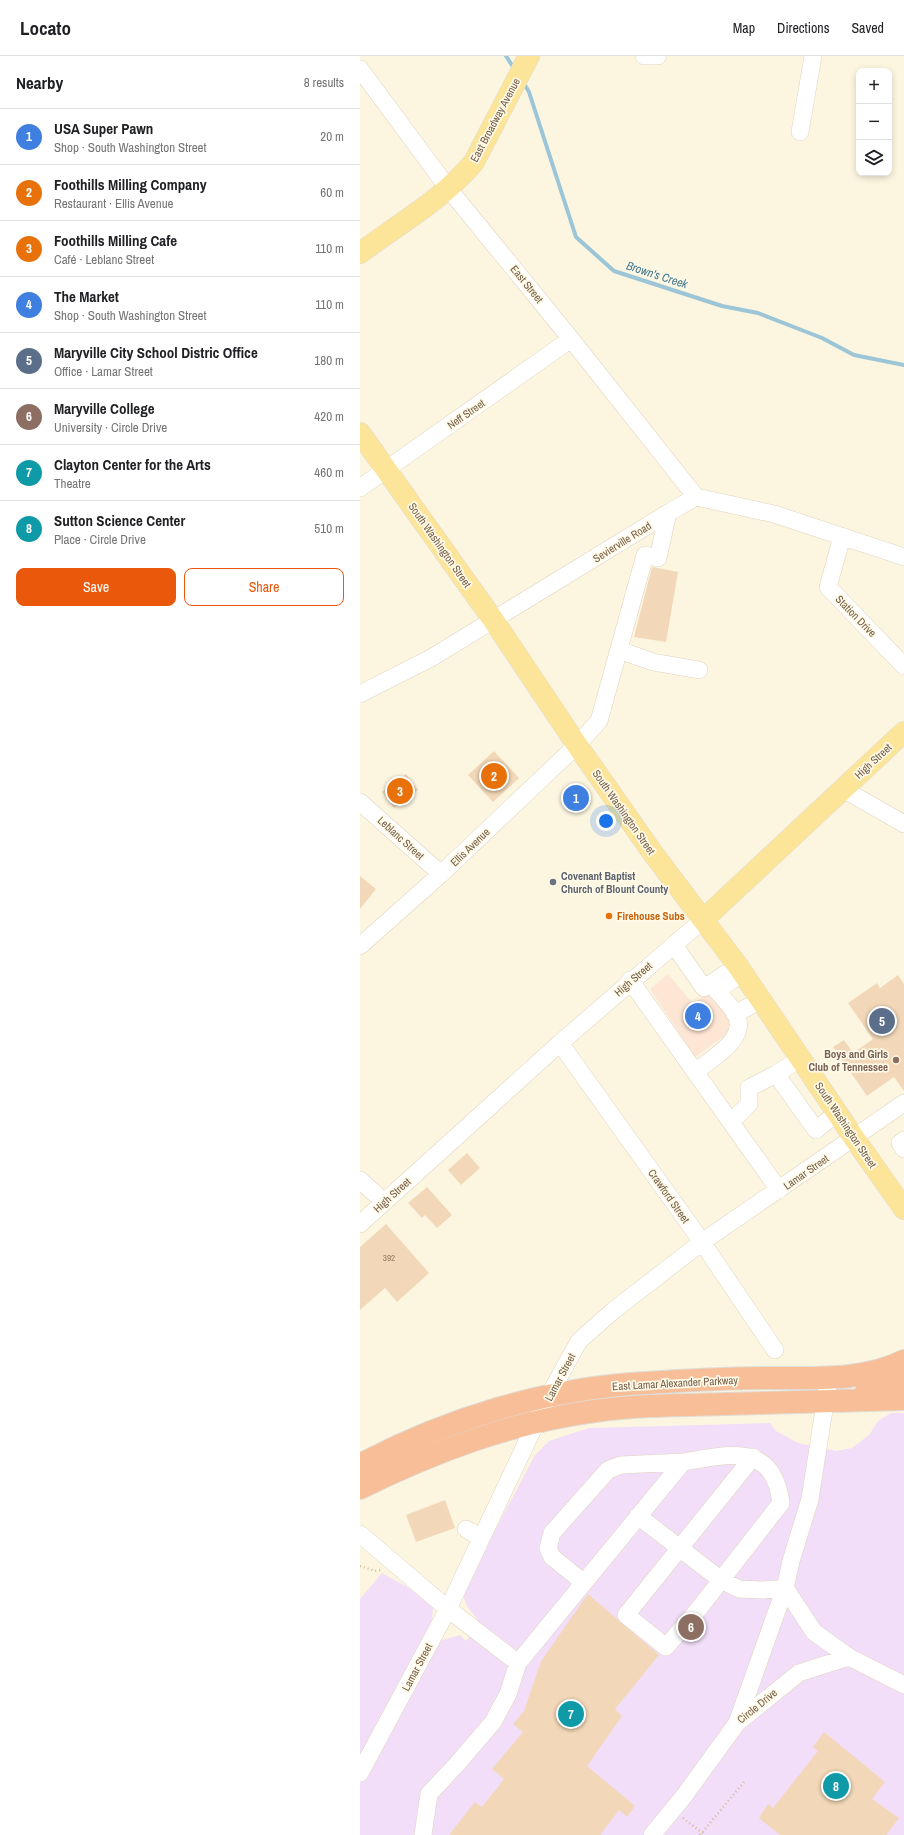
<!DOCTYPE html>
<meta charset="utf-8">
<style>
:root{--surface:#fff;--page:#f2f2f2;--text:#202124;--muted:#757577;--line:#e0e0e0;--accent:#ea580c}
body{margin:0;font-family:"Archivo Narrow",sans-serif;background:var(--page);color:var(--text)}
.controls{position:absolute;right:12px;top:12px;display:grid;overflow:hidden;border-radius:8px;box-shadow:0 2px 6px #0003}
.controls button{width:36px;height:36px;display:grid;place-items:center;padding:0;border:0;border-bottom:1px solid var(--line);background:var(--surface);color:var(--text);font:20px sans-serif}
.you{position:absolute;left:246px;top:765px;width:14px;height:14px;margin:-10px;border:3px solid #fff;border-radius:50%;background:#1a73e8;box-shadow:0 0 0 6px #1a73e833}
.badge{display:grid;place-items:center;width:26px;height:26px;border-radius:50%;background:var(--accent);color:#fff;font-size:13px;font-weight:700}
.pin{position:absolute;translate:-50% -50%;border:2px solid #fff;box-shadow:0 1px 4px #0006}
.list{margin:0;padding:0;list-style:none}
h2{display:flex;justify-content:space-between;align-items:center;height:52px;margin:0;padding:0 16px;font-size:17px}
h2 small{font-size:13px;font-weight:400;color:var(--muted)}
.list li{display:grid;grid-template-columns:26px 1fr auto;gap:12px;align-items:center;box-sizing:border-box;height:56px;padding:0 16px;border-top:1px solid var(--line)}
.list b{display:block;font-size:15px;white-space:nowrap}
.list p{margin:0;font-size:13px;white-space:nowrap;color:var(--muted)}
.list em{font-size:13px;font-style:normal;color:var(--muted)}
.actions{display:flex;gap:8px;padding:12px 16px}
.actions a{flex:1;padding:9px 0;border:1px solid var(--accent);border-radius:8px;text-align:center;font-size:14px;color:var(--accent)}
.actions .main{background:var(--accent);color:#fff}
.icon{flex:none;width:22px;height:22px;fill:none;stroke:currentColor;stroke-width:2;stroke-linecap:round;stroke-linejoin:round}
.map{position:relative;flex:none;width:544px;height:1779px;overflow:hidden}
header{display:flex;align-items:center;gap:24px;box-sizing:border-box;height:56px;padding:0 20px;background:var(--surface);border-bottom:1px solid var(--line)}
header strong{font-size:19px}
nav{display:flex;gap:22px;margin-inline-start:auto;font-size:14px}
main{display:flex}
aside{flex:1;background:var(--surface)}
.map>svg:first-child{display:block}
.commercial{fill:#fde6d4}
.education{fill:#f2def8}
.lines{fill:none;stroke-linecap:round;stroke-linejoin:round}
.stream{stroke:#9cc5d7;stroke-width:4}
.building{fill:#f2d8b8}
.minor-casing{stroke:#e0d3bd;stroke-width:18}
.major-casing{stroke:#e0dcd7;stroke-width:22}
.highway-casing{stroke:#e0dcd7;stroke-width:24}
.path{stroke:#d6bb9c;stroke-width:2.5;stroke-dasharray:1 3;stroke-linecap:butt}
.minor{stroke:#fff;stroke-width:17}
.major{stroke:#fce598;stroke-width:21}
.highway{stroke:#f7be97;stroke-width:22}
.worship-dot{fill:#6b7280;stroke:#fff9e7;stroke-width:1.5}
.food-dot{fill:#e8710a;stroke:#fff9e7;stroke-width:1.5}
.education-dot{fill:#8d6e63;stroke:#fff9e7;stroke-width:1.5}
.labels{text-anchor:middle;stroke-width:3.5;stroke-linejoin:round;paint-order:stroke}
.number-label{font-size:9px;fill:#937c64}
.street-label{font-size:11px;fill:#735e48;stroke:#fff9e7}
.worship-label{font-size:11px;font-weight:bold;fill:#5b616d;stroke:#fff9e7;text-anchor:start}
.food-label{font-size:11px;font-weight:bold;fill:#c56008;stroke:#fff9e7;text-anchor:start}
.education-label{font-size:11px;font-weight:bold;fill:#785e54;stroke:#fff9e7;text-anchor:end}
.water-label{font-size:12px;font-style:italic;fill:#44788e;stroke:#fff9e7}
</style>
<header>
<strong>Locato</strong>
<nav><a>Map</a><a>Directions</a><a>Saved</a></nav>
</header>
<main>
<aside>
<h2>Nearby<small>8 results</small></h2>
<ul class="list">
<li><span class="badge" style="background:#3f7fe0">1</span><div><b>USA Super Pawn</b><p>Shop · South Washington Street</p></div><em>20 m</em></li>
<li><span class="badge" style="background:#e8710a">2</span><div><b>Foothills Milling Company</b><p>Restaurant · Ellis Avenue</p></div><em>60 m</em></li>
<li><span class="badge" style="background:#e8710a">3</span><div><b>Foothills Milling Cafe</b><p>Café · Leblanc Street</p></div><em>110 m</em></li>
<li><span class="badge" style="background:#3f7fe0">4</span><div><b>The Market</b><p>Shop · South Washington Street</p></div><em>110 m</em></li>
<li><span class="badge" style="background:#5c6f8a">5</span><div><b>Maryville City School Distric Office</b><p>Office · Lamar Street</p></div><em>180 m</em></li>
<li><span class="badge" style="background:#8d6e63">6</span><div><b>Maryville College</b><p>University · Circle Drive</p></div><em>420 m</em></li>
<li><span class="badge" style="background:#0f9aa8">7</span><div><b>Clayton Center for the Arts</b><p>Theatre</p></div><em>460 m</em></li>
<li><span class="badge" style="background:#0f9aa8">8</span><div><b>Sutton Science Center</b><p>Place · Circle Drive</p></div><em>510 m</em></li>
</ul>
<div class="actions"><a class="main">Save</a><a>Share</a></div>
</aside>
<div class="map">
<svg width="544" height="1779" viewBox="0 0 544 1779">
<rect width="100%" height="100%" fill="#fcf6e1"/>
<path class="commercial" d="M308 918 333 948 350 935 375 972 335 1001 290 933Z"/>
<path class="education" d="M531 1357H544V1779H0V1543L22 1517 49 1532 73 1552 72 1565 68 1575 83 1584 100 1579 106 1585 120 1567 107 1550 104 1542V1533L175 1399 189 1385 229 1372 410 1367 416 1375 438 1387 476 1395 492 1392 509 1379 518 1365Z"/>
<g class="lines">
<path class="stream" d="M146 0 155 14
M163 26 169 36 216 181 254 215 362 250 398 257 462 282 494 299 544 309"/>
</g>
<path class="building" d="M292 511 318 516 306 586 274 581Z
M134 695 159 722 133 746 108 719Z
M46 718 58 734 34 752 22 736Z
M0 820 16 833 0 853Z
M538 919 544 928V1035L534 1021 507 1040 473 991 484 984 493 997 513 983 488 947 517 927 520 932Z
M107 1097 120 1112 101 1129 88 1114Z
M67 1131 92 1159 77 1172 65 1159 62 1162 48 1147Z
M26 1168 69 1217 37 1246 25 1232 0 1254V1191Z
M85 1444 95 1472 56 1486 46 1459Z
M228 1538 299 1599 255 1653 262 1660 227 1710 275 1750 267 1761 259 1754 240 1779H89L115 1746 122 1751 144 1723 132 1713 163 1676 153 1668 164 1655 181 1605Z
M464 1676 525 1726 512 1743 539 1762 526 1779H420L399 1762 408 1748 413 1752 458 1695 453 1691Z"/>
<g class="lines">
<defs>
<path id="minor" d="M284 0H298
M0 13 88 132 211 283 336 441
M440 76 453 0
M0 432 211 283
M482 481 468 531 544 610
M259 594 293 606 339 614
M0 638 71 602 308 457 336 441 414 458 544 501
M483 733 544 768
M0 746 81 818
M314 889 344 932 365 918
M0 890 81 818 217 689 239 665 285 499 298 502 308 457
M270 924 419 1134
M375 958 401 944
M200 987 342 1186 415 1294
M441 1002 416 1018 456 1074 477 1057
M336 1015C352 1002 390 982 375 957 370 949 363 942 357 935L382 917
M371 1066 389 1048V1032L416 1018
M544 1084 540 1087 544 1093
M0 1124 24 1146
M0 1168 200 987 344 863
M278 1460 361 1524 379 1533 403 1534 425 1532 454 1576 489 1601
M106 1473 121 1482
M0 1478 88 1553 158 1607 323 1406C369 1399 413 1385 421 1447L337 1555 306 1591 266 1559 393 1401
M223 1526 192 1501 188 1492 192 1477 248 1414 261 1409 323 1406
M377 1667 425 1532 431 1505 450 1443 469 1322
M0 1717 88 1553 188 1341 219 1285 254 1254 342 1186 544 1047
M63 1779 69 1738 97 1708 133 1666 148 1638 158 1607
M292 1779 324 1740 377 1667 439 1617 489 1601 544 1629"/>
<path id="major" d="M0 197C39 168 83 143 114 106L169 0
M0 377 134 565 217 689 292 796 378 910 494 1082 544 1153
M344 863 544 676"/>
<path id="highway" d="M506 1336 544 1324
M0 1409C87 1363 187 1332 286 1327 328 1324 371 1322 413 1322 458 1322 503 1325 544 1305
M0 1432C75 1395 152 1366 235 1355 278 1349 322 1349 365 1348 425 1346 484 1345 544 1343"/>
</defs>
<use href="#minor" class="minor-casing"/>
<use href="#major" class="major-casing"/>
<use href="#highway" class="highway-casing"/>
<path class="path" d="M0 1510 15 1515 21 1514
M323 1762 345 1779
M340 1779 384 1726"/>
<use href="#minor" class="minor"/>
<use href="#major" class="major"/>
<use href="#highway" class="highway"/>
</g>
<circle class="worship-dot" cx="193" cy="826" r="4"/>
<circle class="food-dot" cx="249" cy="860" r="4"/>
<circle class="education-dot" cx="536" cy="1004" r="4"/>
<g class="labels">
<g class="number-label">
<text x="29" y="1205">392</text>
</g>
<g class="street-label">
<text transform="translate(135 64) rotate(-62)" y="4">East Broadway Avenue</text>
<text transform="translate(167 228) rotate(51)" y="4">East Street</text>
<text transform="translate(106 358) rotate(-35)" y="4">Neff Street</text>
<text transform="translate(262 486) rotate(-32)" y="4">Sevierville Road</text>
<text transform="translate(80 489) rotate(55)" y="4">South Washington Street</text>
<text transform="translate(496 560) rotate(46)" y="4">Station Drive</text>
<text transform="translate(513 705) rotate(-43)" y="4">High Street</text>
<text transform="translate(264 756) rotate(55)" y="4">South Washington Street</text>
<text transform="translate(41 782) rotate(42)" y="4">Leblanc Street</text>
<text transform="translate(110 791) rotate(-44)" y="4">Ellis Avenue</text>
<text transform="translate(273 923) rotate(-41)" y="4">High Street</text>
<text transform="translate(486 1069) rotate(56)" y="4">South Washington Street</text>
<text transform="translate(446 1116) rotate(-35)" y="4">Lamar Street</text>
<text transform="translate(32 1139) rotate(-42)" y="4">High Street</text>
<text transform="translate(309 1140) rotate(55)" y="4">Crawford Street</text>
<text transform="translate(200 1321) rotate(-62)" y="4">Lamar Street</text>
<text transform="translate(315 1327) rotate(-3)" y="4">East Lamar Alexander Parkway</text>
<text transform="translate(57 1611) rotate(-62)" y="4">Lamar Street</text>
<text transform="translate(397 1650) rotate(-39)" y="4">Circle Drive</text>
</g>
<g class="worship-label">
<text x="201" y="824">Covenant Baptist<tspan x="201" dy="13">Church of Blount County</tspan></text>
</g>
<g class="food-label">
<text x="257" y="864">Firehouse Subs</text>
</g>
<g class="education-label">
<text x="528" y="1002">Boys and Girls<tspan x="528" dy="13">Club of Tennessee</tspan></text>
</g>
<g class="water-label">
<text transform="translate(297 219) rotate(18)" y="4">Brown's Creek</text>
</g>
</g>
</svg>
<div class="controls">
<button>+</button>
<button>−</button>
<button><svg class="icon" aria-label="layers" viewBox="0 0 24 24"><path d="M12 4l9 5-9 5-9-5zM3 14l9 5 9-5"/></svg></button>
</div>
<div class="you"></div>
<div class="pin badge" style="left:216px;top:742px;background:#3f7fe0">1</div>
<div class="pin badge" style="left:134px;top:720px;background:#e8710a">2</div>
<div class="pin badge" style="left:40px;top:735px;background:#e8710a">3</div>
<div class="pin badge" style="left:338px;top:960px;background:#3f7fe0">4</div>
<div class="pin badge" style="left:522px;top:965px;background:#5c6f8a">5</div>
<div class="pin badge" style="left:331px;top:1571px;background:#8d6e63">6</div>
<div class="pin badge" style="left:211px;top:1658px;background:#0f9aa8">7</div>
<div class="pin badge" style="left:476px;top:1730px;background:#0f9aa8">8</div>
</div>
</main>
